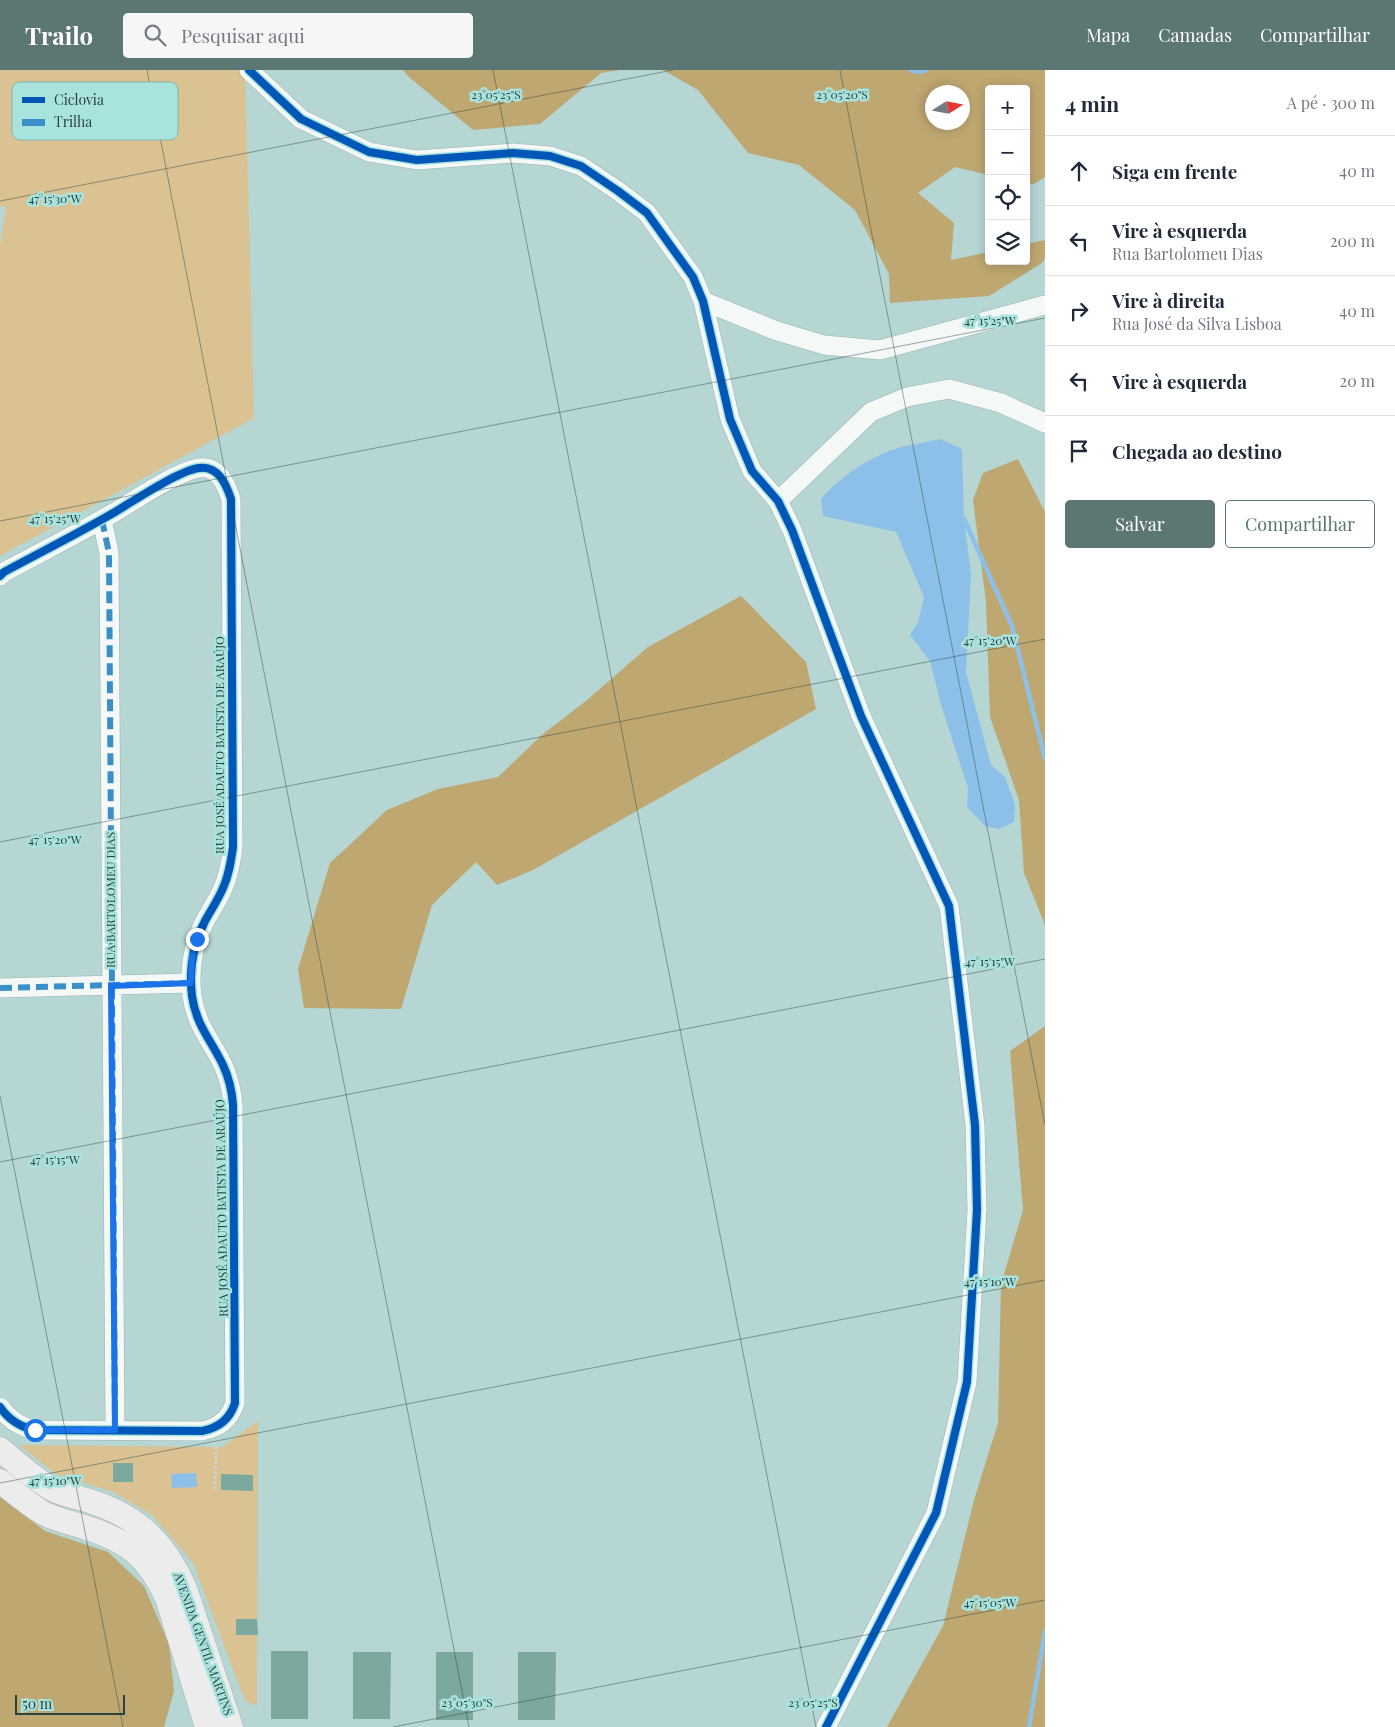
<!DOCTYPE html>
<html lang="pt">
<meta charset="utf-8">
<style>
:root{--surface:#fff;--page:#f6f6f7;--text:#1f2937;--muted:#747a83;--line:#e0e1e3;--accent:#5b7673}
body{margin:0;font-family:"Playfair Display",serif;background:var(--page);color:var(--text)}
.controls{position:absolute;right:15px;top:15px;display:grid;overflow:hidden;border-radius:5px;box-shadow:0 2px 12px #0003}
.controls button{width:45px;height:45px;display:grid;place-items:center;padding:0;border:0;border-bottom:1px solid var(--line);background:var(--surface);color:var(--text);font:25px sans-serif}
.compass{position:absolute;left:925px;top:15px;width:45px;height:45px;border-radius:50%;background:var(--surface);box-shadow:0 2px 12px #0003;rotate:79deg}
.scale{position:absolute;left:15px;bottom:12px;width:110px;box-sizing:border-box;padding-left:5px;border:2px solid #2a4240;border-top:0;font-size:14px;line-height:18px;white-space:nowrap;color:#2a4240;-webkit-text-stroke:4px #a9e3de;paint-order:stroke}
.stop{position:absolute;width:15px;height:15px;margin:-11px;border:4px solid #1a73e8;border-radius:50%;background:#fff}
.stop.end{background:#1a73e8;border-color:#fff;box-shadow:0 1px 5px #0008}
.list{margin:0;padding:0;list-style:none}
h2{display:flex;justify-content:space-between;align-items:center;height:65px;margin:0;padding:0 20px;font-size:21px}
h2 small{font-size:16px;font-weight:400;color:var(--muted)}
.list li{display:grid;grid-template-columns:32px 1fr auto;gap:15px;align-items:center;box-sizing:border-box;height:70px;padding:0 20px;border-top:1px solid var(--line)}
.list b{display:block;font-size:19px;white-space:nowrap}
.list p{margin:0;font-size:16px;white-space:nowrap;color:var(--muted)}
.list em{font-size:16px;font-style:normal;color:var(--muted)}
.actions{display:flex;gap:10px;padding:15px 20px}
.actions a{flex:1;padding:11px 0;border:1px solid var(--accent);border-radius:5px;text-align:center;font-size:18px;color:var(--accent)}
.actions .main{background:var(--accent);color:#fff}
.icon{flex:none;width:28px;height:28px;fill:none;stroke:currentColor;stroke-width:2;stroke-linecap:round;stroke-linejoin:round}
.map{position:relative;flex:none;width:1045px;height:1657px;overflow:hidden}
header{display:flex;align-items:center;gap:30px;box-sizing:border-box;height:70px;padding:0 25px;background:var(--accent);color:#fff}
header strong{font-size:24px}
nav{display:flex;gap:28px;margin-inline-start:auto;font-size:18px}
.search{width:350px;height:45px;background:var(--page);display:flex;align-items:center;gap:12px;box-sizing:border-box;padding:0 18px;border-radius:5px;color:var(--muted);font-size:19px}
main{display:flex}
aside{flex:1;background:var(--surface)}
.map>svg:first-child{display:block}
.green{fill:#dac292}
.forest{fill:#bea771;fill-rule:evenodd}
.water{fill:#8dc0e9}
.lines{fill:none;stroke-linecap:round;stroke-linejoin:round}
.stream{stroke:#8dc0e9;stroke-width:4.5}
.building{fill:#7ba89f}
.minor-casing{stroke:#99b3b0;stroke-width:20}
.major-casing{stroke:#aaafaf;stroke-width:25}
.path{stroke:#cfd9d8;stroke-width:2.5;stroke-dasharray:2.5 2.5;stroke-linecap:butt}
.minor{stroke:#f4f9f8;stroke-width:19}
.major{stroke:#ececec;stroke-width:24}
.quiet{stroke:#3a8fc8;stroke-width:6;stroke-dasharray:12 6;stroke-linecap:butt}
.cycleway-casing{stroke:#a9e3de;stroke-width:11}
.cycleway{stroke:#0057b8;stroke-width:8}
.route{stroke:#1a73e8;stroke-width:6}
.ticks{fill:none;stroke:#2a4240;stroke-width:1;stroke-opacity:0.45}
.labels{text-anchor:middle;stroke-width:5;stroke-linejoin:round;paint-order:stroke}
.street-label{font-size:12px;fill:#2a4240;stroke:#a9e3de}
.key{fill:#a9e3de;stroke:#83b3af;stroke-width:1}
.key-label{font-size:14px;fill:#2a4240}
.ticks-label{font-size:12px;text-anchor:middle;fill:#2a4240;stroke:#a9e3de;stroke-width:5;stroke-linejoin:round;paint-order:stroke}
</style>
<header>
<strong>Trailo</strong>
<div class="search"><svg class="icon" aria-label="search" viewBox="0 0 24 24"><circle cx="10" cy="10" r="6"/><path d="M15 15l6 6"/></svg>Pesquisar aqui</div>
<nav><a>Mapa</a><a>Camadas</a><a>Compartilhar</a></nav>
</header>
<main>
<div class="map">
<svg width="1045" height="1657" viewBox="0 0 1045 1657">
<rect width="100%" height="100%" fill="#b6d6d3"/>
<path class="green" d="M0 0H245L254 348 0 486V176L6 137 0 136Z
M258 1351 257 1636 245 1631 193 1493 152 1445 113 1422 57 1405 19 1375 222 1377Z"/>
<path class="forest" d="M403 0H620L601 3 540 54 473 60 409 7Z
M663 0H1045V107L1034 114 1026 113V19H989V105L955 97 918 123 954 153 951 190 989 182V191H1026V174L1045 170V188L1042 193 989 226 890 233 889 204 855 140 799 95 748 83 698 20ZM932 22H962V52H932Z
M1018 389 1045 442V855L1024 803 1019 730 990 647 986 532 973 430 983 403Z
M741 526 806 592 816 639 533 800 497 815 476 792 432 835 401 939 304 938 298 899 330 793 387 740 438 719 498 707 543 664 587 630 648 577Z
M1045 956V1657H887L943 1556 974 1430 998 1353 1001 1214 1023 1140 1010 981Z
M0 1427 45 1461 108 1482 144 1516 169 1574 174 1621 164 1657H0Z"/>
<path class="water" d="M940 369 962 379 964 449 971 505 966 602 991 695 1005 707 1015 735 1014 752 999 759 985 756 967 737 968 718 941 635 930 591 910 565 918 553 924 527 896 462 823 446 821 429C841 406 871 385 902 377 914 374 927 372 940 369Z
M196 1403 197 1417 172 1418 171 1404Z"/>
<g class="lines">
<path class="stream" d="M911 0 918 2 926 0
M964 449 1012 556 1045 689
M1029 1657 1045 1561"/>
</g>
<path class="building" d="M113 1393H133V1412H113Z
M221 1404 253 1405V1421L221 1420Z
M236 1549H257L258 1565H236Z
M271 1581H308V1649H271Z
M353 1582H391L390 1649H353Z
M436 1582H473V1650H436Z
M518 1582H556L555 1650H518Z"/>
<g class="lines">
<defs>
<path id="minor" d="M249 0 301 49 369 82 417 90 513 83 550 86 581 96 618 121 647 143 693 207 703 231 730 349 752 401 778 431 792 460 861 646 949 836 975 1055 977 1140 967 1312 936 1443 826 1657
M703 231 777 261 824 275 880 280 1045 235
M778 431 871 342 907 327 949 319 1001 333 1045 353
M102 450 109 483 115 1360
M0 506 4 502C41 482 79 463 115 442 135 430 178 401 199 398 218 395 226 414 231 429L233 777C231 791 229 805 223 818 218 830 211 840 205 851 193 874 189 901 192 926 196 955 211 970 223 995 229 1008 232 1021 233 1035L235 1333C230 1349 218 1358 202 1361L35 1360C20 1357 9 1350 0 1337
M0 918 191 913"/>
<path id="major" d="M0 1379C17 1393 33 1408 52 1419 65 1426 79 1427 92 1432 140 1447 167 1476 186 1521L231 1657
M0 1411C14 1422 28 1434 43 1443 57 1450 72 1453 87 1458 129 1471 149 1488 167 1528L207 1657"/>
</defs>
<use href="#minor" class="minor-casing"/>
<use href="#major" class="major-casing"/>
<path class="path" d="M215 1419 216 1373"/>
<use href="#minor" class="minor"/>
<use href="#major" class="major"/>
<path class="quiet" d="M102 450 109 483 115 1360
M0 918 191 913"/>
<defs>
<path id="cycleway" d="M249 0 301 49 369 82 417 90 513 83 550 86 581 96 618 121 647 143 693 207 703 231 730 349 752 401 778 431 792 460 861 646 949 836 975 1055 977 1140 967 1312 936 1443 826 1657
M0 506 4 502C41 482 79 463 115 442 135 430 178 401 199 398 218 395 226 414 231 429L233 777C231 791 229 805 223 818 218 830 211 840 205 851 193 874 189 901 192 926 196 955 211 970 223 995 229 1008 232 1021 233 1035L235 1333C230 1349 218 1358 202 1361L35 1360C20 1357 9 1350 0 1337"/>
</defs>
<use href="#cycleway" class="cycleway-casing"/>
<use href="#cycleway" class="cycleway"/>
</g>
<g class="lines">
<path class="route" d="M35 1360H115L111 916 191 913 192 888 197 869"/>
</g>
<path class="ticks" d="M147 0 469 1657M493 0 816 1657M840 0 1045 1055M0 131 673 0M0 451 1045 248M0 772 1045 569M0 1026 123 1657M0 1092 1045 889M0 1413 1045 1210M393 1657 1045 1530"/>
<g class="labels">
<g class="street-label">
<text transform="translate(220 675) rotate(-90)" y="4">RUA JOSÉ ADAUTO BATISTA DE ARAÚJO</text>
<text transform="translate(111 830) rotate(-90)" y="4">RUA BARTOLOMEU DIAS</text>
<text transform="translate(222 1138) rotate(-91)" y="4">RUA JOSÉ ADAUTO BATISTA DE ARAÚJO</text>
<text transform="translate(203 1574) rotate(70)" y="4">AVENIDA GENTIL MARTINS</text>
</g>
</g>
<rect x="12" y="12" width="166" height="58" rx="8" class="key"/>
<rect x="22" y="27" width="23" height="6" fill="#0057b8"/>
<rect x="22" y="49" width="23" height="7" fill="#3a8fc8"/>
<g class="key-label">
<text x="54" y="35">Ciclovia</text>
<text x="54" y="57">Trilha</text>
</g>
<g class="ticks-label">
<text x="496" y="29">23°05'25"S</text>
<text x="842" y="29">23°05'20"S</text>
<text x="55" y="133">47°15'30"W</text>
<text x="990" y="255">47°15'25"W</text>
<text x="55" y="453">47°15'25"W</text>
<text x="990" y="575">47°15'20"W</text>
<text x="55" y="774">47°15'20"W</text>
<text x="990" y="896">47°15'15"W</text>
<text x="55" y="1094">47°15'15"W</text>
<text x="990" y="1216">47°15'10"W</text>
<text x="55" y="1415">47°15'10"W</text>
<text x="990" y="1537">47°15'05"W</text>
<text x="467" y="1637">23°05'30"S</text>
<text x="813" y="1637">23°05'25"S</text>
</g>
</svg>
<div class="controls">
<button>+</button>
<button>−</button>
<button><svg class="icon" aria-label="locate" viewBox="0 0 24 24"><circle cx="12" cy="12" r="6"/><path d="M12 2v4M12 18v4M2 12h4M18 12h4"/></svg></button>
<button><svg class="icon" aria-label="layers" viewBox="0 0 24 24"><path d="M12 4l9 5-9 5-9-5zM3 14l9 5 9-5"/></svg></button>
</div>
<svg class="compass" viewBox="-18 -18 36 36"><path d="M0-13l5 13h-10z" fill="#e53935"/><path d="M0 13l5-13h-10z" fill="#747a83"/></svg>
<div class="scale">50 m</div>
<div class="stop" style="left:35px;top:1360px"></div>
<div class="stop end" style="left:197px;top:869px"></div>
</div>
<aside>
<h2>4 min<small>A pé · 300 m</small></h2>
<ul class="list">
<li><svg class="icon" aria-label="ahead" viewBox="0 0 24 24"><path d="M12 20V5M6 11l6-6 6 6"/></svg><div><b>Siga em frente</b></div><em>40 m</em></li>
<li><svg class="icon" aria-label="left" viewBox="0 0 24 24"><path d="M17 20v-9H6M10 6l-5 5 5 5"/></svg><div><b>Vire à esquerda</b><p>Rua Bartolomeu Dias</p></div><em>200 m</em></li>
<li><svg class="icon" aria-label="right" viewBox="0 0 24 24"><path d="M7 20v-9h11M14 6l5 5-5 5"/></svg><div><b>Vire à direita</b><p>Rua José da Silva Lisboa</p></div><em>40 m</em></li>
<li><svg class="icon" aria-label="left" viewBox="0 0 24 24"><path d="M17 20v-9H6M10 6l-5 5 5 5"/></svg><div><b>Vire à esquerda</b></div><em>20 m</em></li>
<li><svg class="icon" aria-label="arrive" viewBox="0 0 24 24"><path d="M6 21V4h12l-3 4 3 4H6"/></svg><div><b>Chegada ao destino</b></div></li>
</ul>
<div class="actions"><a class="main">Salvar</a><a>Compartilhar</a></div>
</aside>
</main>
